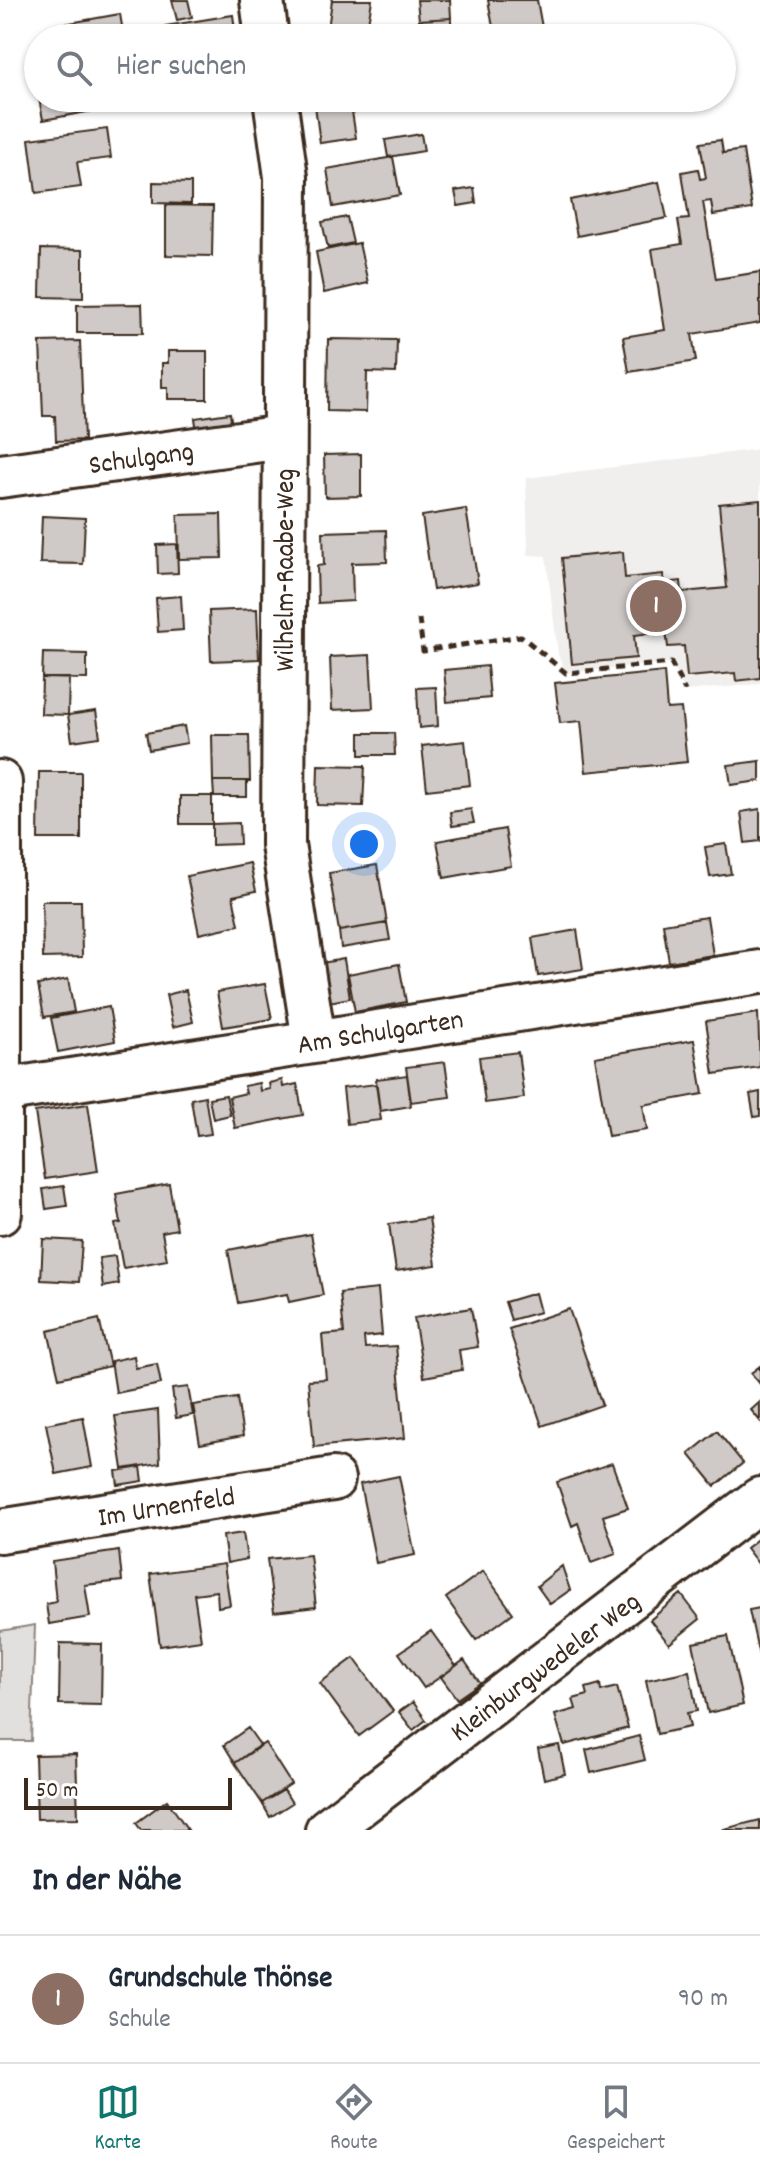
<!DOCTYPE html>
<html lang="de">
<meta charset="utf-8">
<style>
:root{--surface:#fff;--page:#f2f2f3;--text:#1f2937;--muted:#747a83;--line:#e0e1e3;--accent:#0f766e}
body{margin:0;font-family:Dekko,sans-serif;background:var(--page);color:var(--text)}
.scale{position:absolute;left:24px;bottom:20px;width:208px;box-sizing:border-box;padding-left:8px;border:4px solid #3b2a1e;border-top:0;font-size:22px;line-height:28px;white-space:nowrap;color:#3b2a1e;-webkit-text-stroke:6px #fff;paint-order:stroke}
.you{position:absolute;left:364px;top:844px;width:28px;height:28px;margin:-20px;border:6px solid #fff;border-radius:50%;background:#1a73e8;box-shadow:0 0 0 12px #1a73e833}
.badge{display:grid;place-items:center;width:52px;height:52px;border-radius:50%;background:var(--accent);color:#fff;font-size:26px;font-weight:700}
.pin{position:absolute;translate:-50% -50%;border:4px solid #fff;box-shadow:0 2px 8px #0006}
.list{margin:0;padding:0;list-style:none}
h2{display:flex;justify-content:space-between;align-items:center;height:104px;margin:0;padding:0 32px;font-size:34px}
h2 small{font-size:26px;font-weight:400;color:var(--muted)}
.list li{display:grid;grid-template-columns:52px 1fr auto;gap:24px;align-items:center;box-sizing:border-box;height:128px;padding:0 32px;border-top:2px solid var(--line)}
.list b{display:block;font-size:30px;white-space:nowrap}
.list p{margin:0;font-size:26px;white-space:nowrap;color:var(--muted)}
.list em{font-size:26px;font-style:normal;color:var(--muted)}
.icon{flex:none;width:44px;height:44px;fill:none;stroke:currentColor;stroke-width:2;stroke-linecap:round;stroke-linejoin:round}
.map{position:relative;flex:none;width:760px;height:1830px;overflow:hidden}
.search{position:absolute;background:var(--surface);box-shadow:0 2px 6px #0004;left:24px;right:24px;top:24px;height:88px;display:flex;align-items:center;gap:20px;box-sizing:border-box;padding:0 28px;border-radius:44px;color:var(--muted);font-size:30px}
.sheet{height:232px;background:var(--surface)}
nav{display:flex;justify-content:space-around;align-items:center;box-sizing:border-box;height:112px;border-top:2px solid var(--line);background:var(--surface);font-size:22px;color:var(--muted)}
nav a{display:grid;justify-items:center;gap:4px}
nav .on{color:var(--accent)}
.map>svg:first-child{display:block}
.built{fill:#f1efee}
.green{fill:#e2e0de;stroke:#8e857e;stroke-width:2}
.building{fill:#cfcac7;stroke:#3b2a1e;stroke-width:2}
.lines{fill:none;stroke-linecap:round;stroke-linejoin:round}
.minor-casing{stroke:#3b2a1e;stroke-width:48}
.path{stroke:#3b2a1e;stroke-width:5;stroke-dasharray:8 6;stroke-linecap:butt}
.minor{stroke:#fff;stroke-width:42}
.labels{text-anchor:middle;stroke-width:6;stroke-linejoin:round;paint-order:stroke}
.street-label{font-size:28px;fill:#3b2a1e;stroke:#fff}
</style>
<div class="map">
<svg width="760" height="1830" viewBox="0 0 760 1830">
<rect width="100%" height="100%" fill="#fff"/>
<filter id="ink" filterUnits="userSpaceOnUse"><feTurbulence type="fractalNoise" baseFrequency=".0125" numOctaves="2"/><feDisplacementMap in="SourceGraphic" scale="16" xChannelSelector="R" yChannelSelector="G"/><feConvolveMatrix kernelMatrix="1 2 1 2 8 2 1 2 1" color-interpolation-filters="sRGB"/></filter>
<g filter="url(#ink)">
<path class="built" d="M760 449V684L685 691 670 663 566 673 558 655 546 556 528 555 526 478Z"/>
<path class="green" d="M35 1625 31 1741H0V1631Z"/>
<path class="building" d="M172 0H188L192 17 177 20Z
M332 0H372L366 35 328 29Z
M417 0H450L451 18 419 20Z
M488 0H537L543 33 495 38Z
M120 14 124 38H60L58 25Z
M233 15 236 38H167L165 26Z
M451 18V36L420 38 419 20Z
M39 98H96L98 110 43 120Z
M314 98H350L356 138 320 143Z
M107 129 111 158 77 162 81 187 36 193 29 139Z
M421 134 424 151 388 157 385 140Z
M721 140 723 153 743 150 752 209 713 215 711 201 703 202 716 279 760 272V323L692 334 696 361 629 372 623 337 665 330 652 249 682 244 678 220 689 219 682 172 698 169 700 179 706 178 700 143Z
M393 157 400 195 333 207 327 169Z
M153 182 191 183V204L153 203Z
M659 182 667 218 577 236 570 200Z
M474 188 476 203 458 206 455 191Z
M166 205 213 206 212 256 166 255Z
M347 217 353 243 328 248 322 222Z
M359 243 368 283 324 293 316 252Z
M41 249 83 250V298L40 297Z
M142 304 143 333H77V305Z
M328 339 397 340 396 373 367 372 366 412 327 411Z
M80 341 84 440 56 441 55 416H43L40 342Z
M168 351H207V399H168V387H162V363H168Z
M230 413 232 427 197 432 195 418Z
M361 454V496L325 497 324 455Z
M760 500V678L736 681 735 673 687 677 684 646 668 647 666 631 634 635 636 658 572 664 562 558 623 552 625 578 663 574 664 583 681 581 682 592 727 588 719 504Z
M466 509 478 583 433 590 422 516Z
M221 514 222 558 179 559 178 515Z
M42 516 85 518 83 564 40 563Z
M386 530 387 562 352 563 353 601 318 603 317 566 324 565 323 532Z
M177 544 178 573 158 574 157 545Z
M181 596 183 630 158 632 156 598Z
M257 609 259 659 211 661 209 611Z
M43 653 87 654V679L42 678Z
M370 655 373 708 332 710 330 657Z
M487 666 490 698 447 702 444 670Z
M664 672 667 709 681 708 687 762 586 772 581 721 560 723 555 683Z
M42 678H69L68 715 41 714Z
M436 687 438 726 419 728 417 688Z
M96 711 100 737 72 741 68 715Z
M184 726 187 743 149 750 146 733Z
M360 733H394L395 755H360Z
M212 735H249L250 781H213Z
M465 741 470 785 427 790 422 746Z
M760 761V781L731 785 728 765Z
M318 765 365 766 363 806 317 805Z
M39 772H81V839H38Z
M213 781H247V797H214Z
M180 796H212V824H180Z
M471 809 474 823 452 826 450 812Z
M760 809V841L745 843 741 812Z
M239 823 240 844 212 845V824Z
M505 829 511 866 444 878 437 841Z
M726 844 731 874 710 877 705 847Z
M250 863 256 891 233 896 239 925 199 934 187 876Z
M377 865 387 923 339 931 329 873Z
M42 901H81L82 957 43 958Z
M707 917 713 955 669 962 663 924Z
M387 923 390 940 341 948 339 931Z
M577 930 583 969 538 976 532 938Z
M344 959 350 998 329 1002 322 963Z
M399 964 406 1002 355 1012 348 974Z
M68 979 74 1012 44 1017 38 985Z
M265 984 272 1019 223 1027 217 992Z
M186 990 193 1022 173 1027 166 995Z
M109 1007 115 1041 58 1052 51 1018Z
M758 1013 760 1067 714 1074 706 1021Z
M694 1040 703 1094 643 1105 647 1130 608 1136 595 1057Z
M518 1052 524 1098 485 1103 479 1057Z
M445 1062 450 1097 411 1102 406 1067Z
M407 1075 411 1106 380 1111 376 1079Z
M282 1080 283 1087 297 1084 303 1115 235 1128 229 1097 246 1093 244 1086 259 1083 260 1091 270 1089 269 1083Z
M376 1084 381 1120 347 1124 343 1088Z
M760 1092V1116L754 1117 750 1094Z
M226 1095 230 1115 213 1119 209 1098Z
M205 1096 211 1134 197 1136 191 1099Z
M88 1104 98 1171 45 1179 35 1112Z
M169 1184 177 1229 162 1232 167 1260 123 1268 115 1224 121 1223 116 1194Z
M64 1186 67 1206 46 1209 43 1189Z
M429 1218 436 1265 396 1271 389 1224Z
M311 1234 323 1295 289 1302 287 1294 238 1303 228 1250Z
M43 1239 82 1241 79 1282 41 1280Z
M115 1256 119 1284 103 1287 99 1258Z
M378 1289 382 1335 364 1337 365 1348 396 1346 405 1438 314 1447 308 1380 326 1379 322 1335 344 1333 340 1293Z
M535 1293 540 1312 511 1320 505 1302Z
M471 1308 478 1347 459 1350 462 1370 424 1377 414 1318Z
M569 1309 602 1405 542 1426 509 1329Z
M99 1319 110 1366 59 1378 48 1331Z
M134 1356 136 1368 157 1364 161 1384 116 1393 111 1361Z
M760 1366V1384L751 1373Z
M188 1387 193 1415 176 1418 172 1389Z
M237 1398 243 1436 200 1444 193 1405Z
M760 1402V1421L751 1410Z
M158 1410 160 1463 123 1469 115 1416Z
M83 1417 92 1467 56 1474 46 1424Z
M717 1431 743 1463 715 1486 689 1454Z
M612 1463 628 1508 603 1516 616 1554 591 1563 578 1523 572 1526 557 1482Z
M141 1467 143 1481 118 1485 116 1471Z
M399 1476 415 1555 376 1563 360 1484Z
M243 1533 247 1559 227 1563 223 1536Z
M760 1537V1566L746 1548Z
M119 1551 122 1581 85 1585 90 1617 49 1624 46 1604 56 1602 52 1561Z
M310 1555 316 1607 274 1612 267 1559Z
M224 1564 230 1605 218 1607 217 1591 194 1594 201 1640 160 1646 150 1574Z
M562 1566 570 1590 550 1604 537 1586Z
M483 1571 513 1613 476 1640 446 1598Z
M681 1594 700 1619 669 1644 650 1620Z
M760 1608V1660L749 1610Z
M431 1631 456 1666 424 1688 399 1653Z
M728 1636 743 1705 708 1713 693 1643Z
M60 1643 102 1644 101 1705 59 1704Z
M354 1658 393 1711 359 1736 320 1683Z
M464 1660 480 1683 457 1699 441 1677Z
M689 1671 697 1711 687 1713 690 1727 657 1734 646 1680Z
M600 1684 601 1691 617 1687 628 1728 564 1745 555 1715 576 1709 573 1699 588 1695 586 1688Z
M413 1702 426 1720 413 1730 399 1712Z
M248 1728 260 1745 235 1763 224 1745Z
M639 1736 645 1760 591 1773 586 1750Z
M265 1743 291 1784 262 1803 235 1763Z
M559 1745 565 1774 544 1779 538 1749Z
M76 1754 78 1818 37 1819 35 1755Z
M284 1790 292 1803 270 1817 262 1803Z
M167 1800 188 1830H141L136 1823Z
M760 1820V1830H725L724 1829Z"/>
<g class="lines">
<defs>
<path id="minor" d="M262 0 267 38
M275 98 286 177 283 845 314 1040
M0 476 283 437
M0 782V1213
M1 1091 760 972
M0 1531 333 1479
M327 1830 760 1499"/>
</defs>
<use href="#minor" class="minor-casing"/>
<path class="path" d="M419 619 423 651 521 636 566 673 671 663 685 691"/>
<use href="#minor" class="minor"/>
</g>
</g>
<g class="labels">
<g class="street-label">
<text transform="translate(141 456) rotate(-8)" y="10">Schulgang</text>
<text transform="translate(283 570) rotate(-90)" y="10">Wilhelm-Raabe-Weg</text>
<text transform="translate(380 1030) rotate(-9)" y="10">Am Schulgarten</text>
<text transform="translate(166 1505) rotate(-9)" y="10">Im Urnenfeld</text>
<text transform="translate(544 1665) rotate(-37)" y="10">Kleinburgwedeler Weg</text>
</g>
</g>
</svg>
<div class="scale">50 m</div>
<div class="you"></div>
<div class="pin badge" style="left:656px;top:606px;background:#8d6e63">1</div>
<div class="search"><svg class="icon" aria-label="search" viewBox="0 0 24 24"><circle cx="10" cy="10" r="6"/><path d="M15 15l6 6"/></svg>Hier suchen</div>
</div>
<section class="sheet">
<h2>In der Nähe<small></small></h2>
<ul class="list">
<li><span class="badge" style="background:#8d6e63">1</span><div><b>Grundschule Thönse</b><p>Schule</p></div><em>90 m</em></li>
</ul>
</section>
<nav>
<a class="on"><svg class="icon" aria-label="map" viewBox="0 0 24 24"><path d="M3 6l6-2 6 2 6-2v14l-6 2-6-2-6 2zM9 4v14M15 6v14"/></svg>Karte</a>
<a><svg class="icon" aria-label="directions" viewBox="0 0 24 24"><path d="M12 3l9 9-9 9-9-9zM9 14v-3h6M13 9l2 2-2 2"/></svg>Route</a>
<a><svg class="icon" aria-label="saved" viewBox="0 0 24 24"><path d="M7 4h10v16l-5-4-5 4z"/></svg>Gespeichert</a>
</nav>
